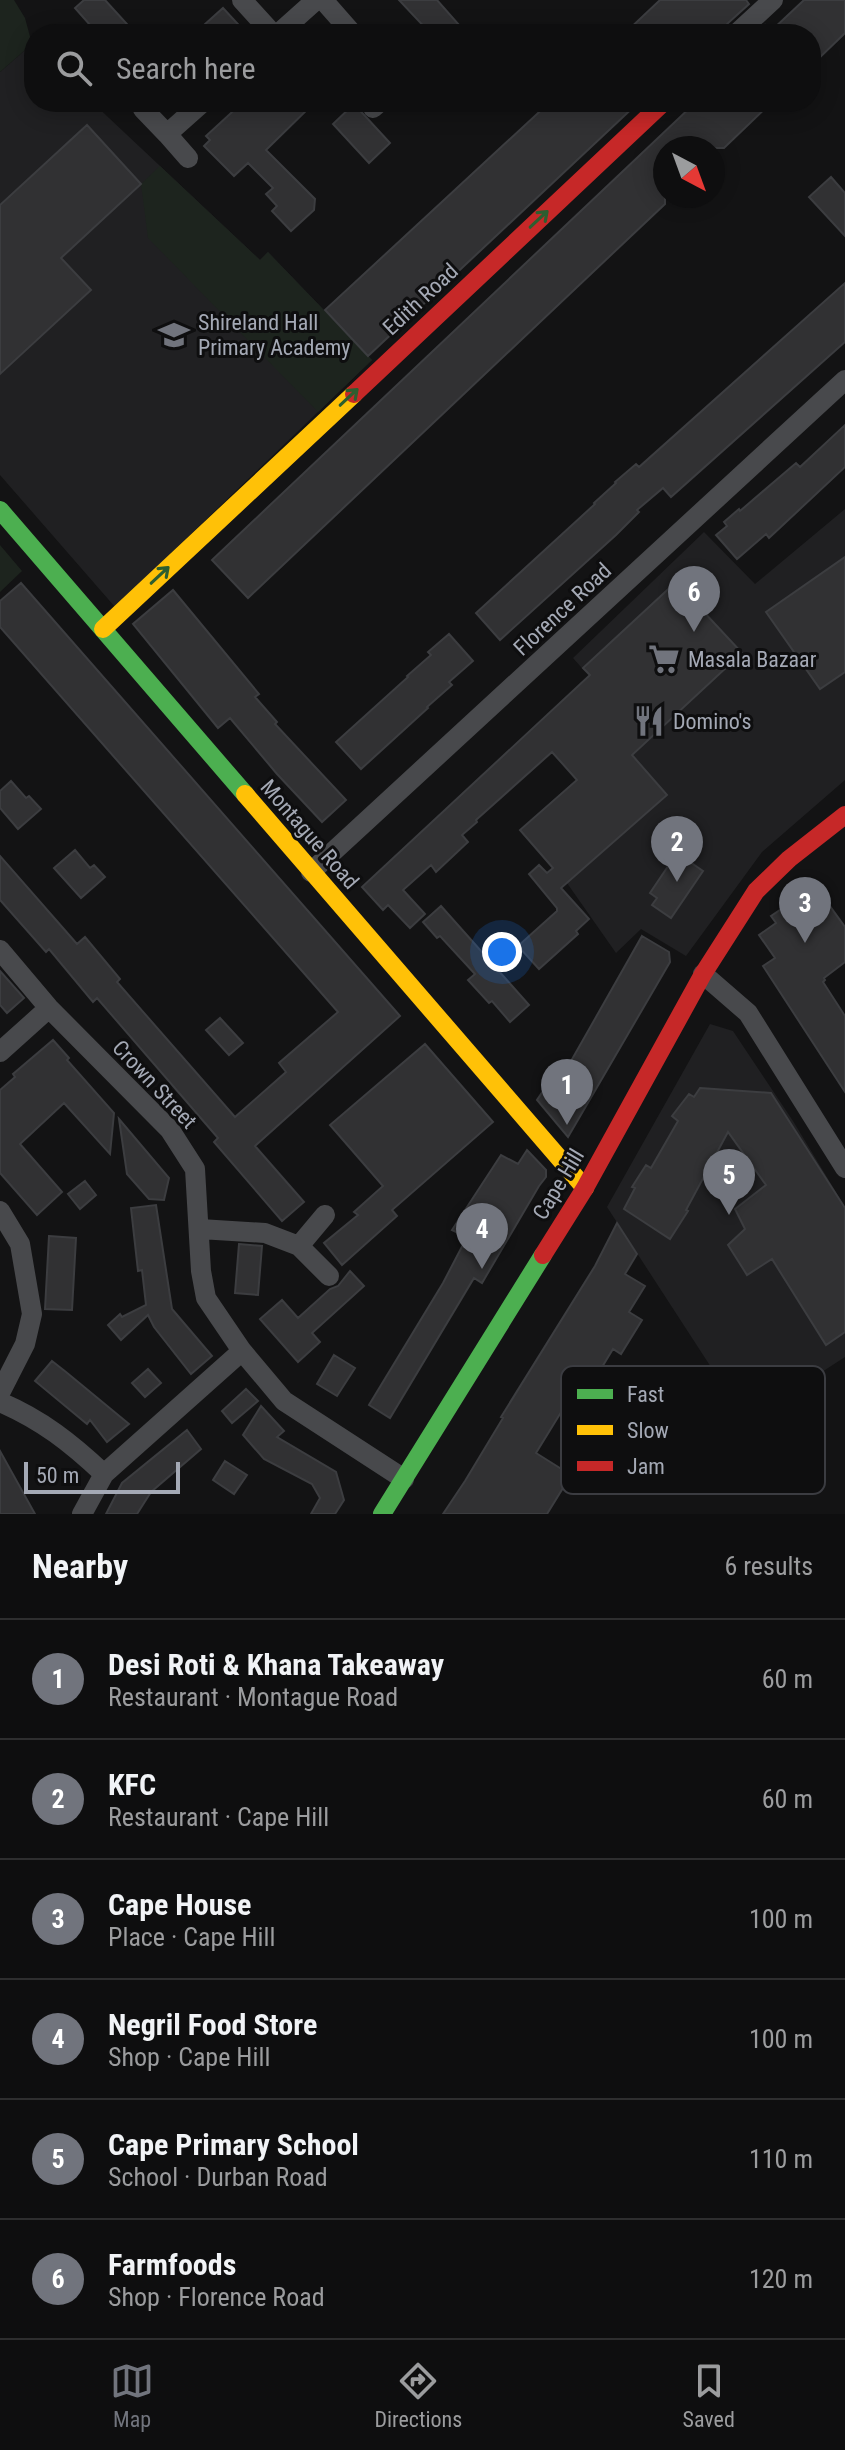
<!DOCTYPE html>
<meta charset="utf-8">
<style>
:root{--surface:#0e0e0f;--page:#1c1c1d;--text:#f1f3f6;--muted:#9b9c9e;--line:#2e2e2f;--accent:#71747d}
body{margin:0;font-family:"Roboto Condensed",sans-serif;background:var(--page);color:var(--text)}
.compass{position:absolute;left:653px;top:136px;width:72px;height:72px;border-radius:50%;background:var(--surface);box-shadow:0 4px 20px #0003;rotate:139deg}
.scale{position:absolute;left:24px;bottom:20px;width:156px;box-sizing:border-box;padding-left:8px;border:4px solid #a4a9b5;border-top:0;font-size:22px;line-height:28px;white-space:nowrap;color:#a4a9b5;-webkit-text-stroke:6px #0e0e0f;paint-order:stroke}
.you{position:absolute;left:502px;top:952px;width:28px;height:28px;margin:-20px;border:6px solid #fff;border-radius:50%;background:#1a73e8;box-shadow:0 0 0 12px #1a73e833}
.badge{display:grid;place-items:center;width:52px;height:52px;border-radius:50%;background:var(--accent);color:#fff;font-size:26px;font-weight:700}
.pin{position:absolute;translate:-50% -66px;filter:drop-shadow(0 2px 4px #0008)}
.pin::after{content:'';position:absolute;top:42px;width:28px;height:24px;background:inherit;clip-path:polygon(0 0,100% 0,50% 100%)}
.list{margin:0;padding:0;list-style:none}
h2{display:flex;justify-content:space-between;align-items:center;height:104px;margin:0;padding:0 32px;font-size:34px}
h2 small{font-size:26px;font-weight:400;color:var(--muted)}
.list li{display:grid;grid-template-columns:52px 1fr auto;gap:24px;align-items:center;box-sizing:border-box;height:120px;padding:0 32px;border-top:2px solid var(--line)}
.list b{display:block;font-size:30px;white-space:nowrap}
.list p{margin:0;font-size:26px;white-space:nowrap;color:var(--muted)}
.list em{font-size:26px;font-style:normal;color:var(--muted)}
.icon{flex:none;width:44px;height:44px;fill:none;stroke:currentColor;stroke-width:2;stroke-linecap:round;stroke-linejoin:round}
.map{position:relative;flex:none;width:845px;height:1514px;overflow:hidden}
.search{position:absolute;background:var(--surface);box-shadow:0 4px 20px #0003;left:24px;right:24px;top:24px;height:88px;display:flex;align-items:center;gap:20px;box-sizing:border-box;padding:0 28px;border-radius:32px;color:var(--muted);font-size:30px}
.sheet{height:824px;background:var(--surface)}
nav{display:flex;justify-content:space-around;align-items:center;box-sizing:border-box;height:112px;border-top:2px solid var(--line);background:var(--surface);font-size:22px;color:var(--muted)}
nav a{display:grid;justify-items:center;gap:4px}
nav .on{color:var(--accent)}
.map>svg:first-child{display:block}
.built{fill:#202022}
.green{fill:#1d241e}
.building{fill:#313133;stroke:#3c3d40;stroke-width:2}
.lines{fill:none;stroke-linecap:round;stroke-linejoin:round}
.street{stroke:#48494c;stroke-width:20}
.fast{stroke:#4caf50;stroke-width:18}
.slow{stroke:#ffc107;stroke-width:18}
.jam{stroke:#c62828;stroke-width:18}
.oneway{stroke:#2d5e30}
.labels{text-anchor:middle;stroke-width:6;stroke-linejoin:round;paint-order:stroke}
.street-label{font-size:22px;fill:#a4a9b5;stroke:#0e0e0f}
.poi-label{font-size:22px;fill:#a4a9b5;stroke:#0e0e0f;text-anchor:start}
.key{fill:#0e0e0f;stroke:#3b3c41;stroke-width:2}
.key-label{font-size:22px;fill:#a4a9b5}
</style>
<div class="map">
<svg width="845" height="1514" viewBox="0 0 845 1514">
<rect width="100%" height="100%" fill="#131314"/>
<path class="built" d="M32 44 34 47V102H92L260 260 268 252 372 360 115 607 0 475V72Z
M845 509V780L762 852 686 956 641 929 616 953 567 883 520 830 634 727 573 658 704 532 755 584Z
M710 1024 733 1031 793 1121 845 1207V1357L746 1421 607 1207Z"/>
<path class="green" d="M0 0H14L25 18 32 44 0 72Z
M160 166 260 260 268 252 372 360 318 412 148 238 141 184Z
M0 545 22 571 0 592Z"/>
<path class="building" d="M84 0H105L136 34H98L75 8Z
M399 0H437L467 34H431Z
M660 0H746L749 4 727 24 723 34H624Z
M804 0H845V33L811 66V34H755L765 25 771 31Z
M223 8 247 34H194Z
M243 102H315L266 150 315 199 314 210 291 231 272 211 277 206 266 194 273 188 248 163 234 176 204 146 210 140 206 136Z
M550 102H639L368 356 325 310Z
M696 102H772L724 148H665V204L248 598 212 560Z
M354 104 390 143 369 163 333 124Z
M87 125 141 184 61 258 91 290 0 374V205Z
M831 177 845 193V236L809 197Z
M845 283V342L671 497 663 488 637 510 639 512 616 535 500 640 476 613 595 504 594 503 616 483 615 482 636 464 639 467Z
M845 425V467L769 538 766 534 737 559 716 535 727 526 724 522 739 509 740 511 796 463 800 467Z
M845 557V672L820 689 766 612Z
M676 582 742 653 632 755 667 795 561 888 589 919 576 931 578 934 539 969 518 946 557 911V908L529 874 539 865 547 873 553 868 520 830 577 780 552 752 476 820 477 822 462 835 468 842 436 872 431 865 403 890 425 914 410 928 388 905 383 910 362 887 590 675 583 668Z
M21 583 400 1016 255 1146 304 1202 282 1221 214 1142 218 1138 97 998 93 1002 49 949 46 952 0 900V856L77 944 85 937 120 979 117 982 235 1117 286 1072 279 1063 338 1012 0 627V601Z
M173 590 259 694 255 697 277 722 275 724 346 800 322 822 277 774 230 718 218 728 133 624Z
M449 634 473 661 449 682 452 685 427 707 428 708 361 769 336 742 408 677 407 676 431 655 428 652Z
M11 781 26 798 29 796 41 809 18 829 0 808V791Z
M75 850 90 868 94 865 105 877 81 898 54 868Z
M677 853 703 871 671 918 652 905 657 898 650 893Z
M805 893 814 905 824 898 845 927V962L824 978 825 980 823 982 845 1016V1092L763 966 775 958 759 935 776 923 771 916Z
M441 906 529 1005 510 1022 492 1001 489 1003 468 980 475 974 440 936 437 938 423 922Z
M642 936 669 952 670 962 568 1137 537 1100 547 1085 554 1091Z
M0 971 24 998 7 1013 0 1005Z
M220 1018 243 1043 229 1055 206 1030Z
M53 1040 69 1058 67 1060 114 1113 110 1154 64 1103 20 1144 62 1192 37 1215 0 1173V1090L15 1077 13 1074Z
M425 1044 493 1122 392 1210 397 1216 342 1265 324 1243 358 1215 354 1212 383 1186 330 1125Z
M700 1088 771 1093 845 1208V1332L826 1345 772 1259 747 1275 728 1245 745 1229 735 1209 766 1185 728 1132 686 1210 688 1211 670 1239 624 1209 635 1188 632 1187 646 1165 651 1168 678 1121 672 1116 689 1094 694 1097Z
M119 1119 169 1178 164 1200 149 1199 127 1174Z
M527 1150 546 1170V1177L539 1186 482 1283 474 1278 390 1418 369 1405 443 1283 467 1237 452 1230 501 1155 518 1164Z
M85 1181 96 1195 80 1209 68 1194Z
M156 1205 172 1309 212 1356 191 1374 154 1327 148 1315 121 1340 108 1325 120 1314 122 1317 146 1305 142 1270 138 1271 131 1208Z
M617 1223 637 1254 625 1274 645 1286 629 1312 642 1320 621 1354 613 1349 593 1382 604 1388 591 1408 571 1396 536 1453 571 1475 547 1514H443L465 1481 503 1418 501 1417 595 1266Z
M49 1236 76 1238 72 1310 45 1309Z
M239 1244 262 1246 258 1295 235 1293Z
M350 1271 364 1286 312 1333 320 1342 298 1362 260 1319 282 1300 298 1318 330 1289 338 1286Z
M334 1355 355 1368 337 1396 317 1384Z
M52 1361 66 1372 129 1424 107 1442 90 1420 87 1424 35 1381Z
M148 1369 161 1383 145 1397 132 1383Z
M246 1389 258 1401 232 1423 222 1411Z
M261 1406 284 1431 277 1437 336 1472 344 1500 335 1514H311L320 1498 312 1484 264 1459 243 1435Z
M187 1430 201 1449 151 1492 137 1514H106L122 1483Z
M0 1451 35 1514H0Z
M225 1461 247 1475 234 1494 213 1480Z"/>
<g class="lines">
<path class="street" d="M242 0 273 34
M323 0 353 34
M278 34 316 0
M736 34 773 0
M373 108 380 102
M143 109 167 134 203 102
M167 134 188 158
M311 872 845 380
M0 950 49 1008 170 1130 195 1169 201 1271 206 1298 242 1351 284 1401 404 1479
M703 974 748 1013 845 1168
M0 1052 49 1008
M0 1211 20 1244 32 1314 25 1344 0 1393
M200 1229 265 1233 299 1246 329 1276
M299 1246 325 1215
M0 1402C42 1420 71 1443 104 1474
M82 1514 104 1474 242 1351"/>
<path class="fast" d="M0 510 245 794
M382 1514 543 1255"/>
<path class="slow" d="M103 629 354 394
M245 794 585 1188"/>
<path class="jam" d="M354 394 664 102
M543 1255 585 1188 703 974 756 891 789 859 845 815"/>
</g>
<defs><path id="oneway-shaft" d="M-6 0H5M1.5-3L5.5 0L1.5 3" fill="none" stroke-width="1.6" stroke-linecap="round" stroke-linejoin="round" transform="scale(2)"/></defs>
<g class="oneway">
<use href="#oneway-shaft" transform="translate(539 219) rotate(-43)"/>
<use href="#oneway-shaft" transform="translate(349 397) rotate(-43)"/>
<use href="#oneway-shaft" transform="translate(160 575) rotate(-43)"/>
</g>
<defs>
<symbol id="school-bare" viewBox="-9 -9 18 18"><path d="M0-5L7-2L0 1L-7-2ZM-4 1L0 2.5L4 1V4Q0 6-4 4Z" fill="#71747d" stroke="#0e0e0f" stroke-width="2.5" paint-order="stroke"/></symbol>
<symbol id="supermarket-bare" viewBox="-9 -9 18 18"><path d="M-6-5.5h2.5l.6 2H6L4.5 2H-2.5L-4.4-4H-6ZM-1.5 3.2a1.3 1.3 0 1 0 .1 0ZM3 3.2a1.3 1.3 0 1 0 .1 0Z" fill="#71747d" stroke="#0e0e0f" stroke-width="2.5" paint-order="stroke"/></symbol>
<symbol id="restaurant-bare" viewBox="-9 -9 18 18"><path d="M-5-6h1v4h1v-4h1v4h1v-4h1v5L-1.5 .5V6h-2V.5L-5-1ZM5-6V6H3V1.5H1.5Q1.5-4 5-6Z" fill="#71747d" stroke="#0e0e0f" stroke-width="2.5" paint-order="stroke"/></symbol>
</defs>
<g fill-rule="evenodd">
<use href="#school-bare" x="152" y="313" width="44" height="44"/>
<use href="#supermarket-bare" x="642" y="637" width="44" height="44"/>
<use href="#restaurant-bare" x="627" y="699" width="44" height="44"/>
</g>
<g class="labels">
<g class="street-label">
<text transform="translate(420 299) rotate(-43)" y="8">Edith Road</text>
<text transform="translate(562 609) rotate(-43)" y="8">Florence Road</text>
<text transform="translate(310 834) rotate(49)" y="8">Montague Road</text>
<text transform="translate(155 1084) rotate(47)" y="8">Crown Street</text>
<text transform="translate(558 1184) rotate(-59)" y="8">Cape Hill</text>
</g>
<g class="poi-label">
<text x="198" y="330">Shireland Hall<tspan x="198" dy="25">Primary Academy</tspan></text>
<text x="688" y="667">Masala Bazaar</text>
<text x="673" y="729">Domino's</text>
</g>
</g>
<rect x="561" y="1366" width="264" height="128" rx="12" class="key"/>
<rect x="577" y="1389" width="36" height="10" fill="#4caf50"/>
<rect x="577" y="1425" width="36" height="10" fill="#ffc107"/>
<rect x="577" y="1461" width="36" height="10" fill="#c62828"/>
<g class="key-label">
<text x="627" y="1402">Fast</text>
<text x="627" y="1438">Slow</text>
<text x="627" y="1474">Jam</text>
</g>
</svg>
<svg class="compass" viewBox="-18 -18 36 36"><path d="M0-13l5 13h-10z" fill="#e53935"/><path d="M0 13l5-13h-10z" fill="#9b9c9e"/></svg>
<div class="scale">50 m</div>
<div class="you"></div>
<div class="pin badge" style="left:567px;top:1125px">1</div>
<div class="pin badge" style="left:677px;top:882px">2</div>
<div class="pin badge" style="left:805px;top:943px">3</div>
<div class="pin badge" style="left:482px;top:1269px">4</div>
<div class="pin badge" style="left:729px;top:1215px">5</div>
<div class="pin badge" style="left:694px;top:632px">6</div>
<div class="search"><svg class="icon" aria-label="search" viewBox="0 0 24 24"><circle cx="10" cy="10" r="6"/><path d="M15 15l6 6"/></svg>Search here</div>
</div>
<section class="sheet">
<h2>Nearby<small>6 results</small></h2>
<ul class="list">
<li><span class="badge">1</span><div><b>Desi Roti &amp; Khana Takeaway</b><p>Restaurant · Montague Road</p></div><em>60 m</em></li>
<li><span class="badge">2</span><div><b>KFC</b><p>Restaurant · Cape Hill</p></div><em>60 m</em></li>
<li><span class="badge">3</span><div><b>Cape House</b><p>Place · Cape Hill</p></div><em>100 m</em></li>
<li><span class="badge">4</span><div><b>Negril Food Store</b><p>Shop · Cape Hill</p></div><em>100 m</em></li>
<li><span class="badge">5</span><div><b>Cape Primary School</b><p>School · Durban Road</p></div><em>110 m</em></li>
<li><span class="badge">6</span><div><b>Farmfoods</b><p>Shop · Florence Road</p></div><em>120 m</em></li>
</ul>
</section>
<nav>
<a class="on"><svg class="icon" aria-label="map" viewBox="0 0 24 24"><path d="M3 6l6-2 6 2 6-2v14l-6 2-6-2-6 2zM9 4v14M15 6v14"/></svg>Map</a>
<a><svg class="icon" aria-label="directions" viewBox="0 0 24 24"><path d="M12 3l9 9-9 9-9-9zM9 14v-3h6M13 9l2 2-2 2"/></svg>Directions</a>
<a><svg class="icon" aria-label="saved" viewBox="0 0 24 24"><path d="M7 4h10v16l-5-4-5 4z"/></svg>Saved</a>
</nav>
